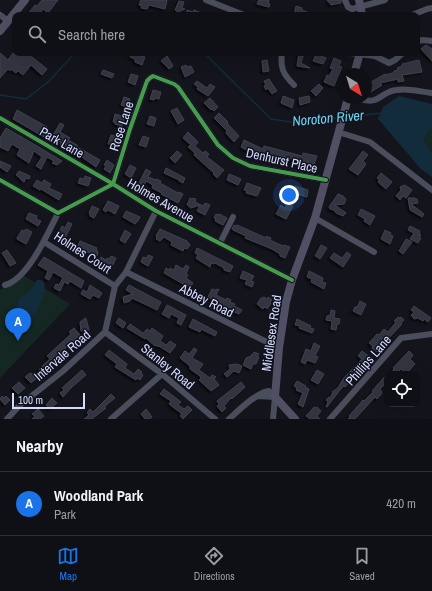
<!DOCTYPE html>
<style>
:root{--surface:#0f1015;--page:#18191e;--text:#f1f3f6;--muted:#9b9da0;--line:#2f3034;--accent:#1a73e8}
body{margin:0;font-family:"Archivo Narrow",sans-serif;background:var(--page);color:var(--text)}
.controls{position:absolute;right:12px;bottom:12px;display:grid;overflow:hidden;border-radius:8px;box-shadow:0 4px 16px #0002}
.controls button{width:36px;height:36px;display:grid;place-items:center;padding:0;border:0;border-bottom:1px solid var(--line);background:var(--surface);color:var(--text);font:20px sans-serif}
.compass{position:absolute;left:336px;top:68px;width:36px;height:36px;border-radius:50%;background:var(--surface);box-shadow:0 4px 16px #0002;rotate:142deg}
.scale{position:absolute;left:12px;bottom:10px;width:73px;box-sizing:border-box;padding-left:4px;border:2px solid #d5dbfa;border-top:0;font-size:11px;line-height:14px;white-space:nowrap;color:#d5dbfa;-webkit-text-stroke:3px #101220;paint-order:stroke}
.you{position:absolute;left:289px;top:195px;width:14px;height:14px;margin:-10px;border:3px solid #fff;border-radius:50%;background:#1a73e8;box-shadow:0 0 0 6px #1a73e833}
.badge{display:grid;place-items:center;width:26px;height:26px;border-radius:50%;background:var(--accent);color:#fff;font-size:13px;font-weight:700}
.pin{position:absolute;translate:-50% -33px;filter:drop-shadow(0 1px 2px #0008)}
.pin::after{content:'';position:absolute;top:21px;width:14px;height:12px;background:inherit;clip-path:polygon(0 0,100% 0,50% 100%)}
.list{margin:0;padding:0;list-style:none}
h2{display:flex;justify-content:space-between;align-items:center;height:52px;margin:0;padding:0 16px;font-size:17px}
h2 small{font-size:13px;font-weight:400;color:var(--muted)}
.list li{display:grid;grid-template-columns:26px 1fr auto;gap:12px;align-items:center;box-sizing:border-box;height:64px;padding:0 16px;border-top:1px solid var(--line)}
.list b{display:block;font-size:15px;white-space:nowrap}
.list p{margin:0;font-size:13px;white-space:nowrap;color:var(--muted)}
.list em{font-size:13px;font-style:normal;color:var(--muted)}
.icon{flex:none;width:22px;height:22px;fill:none;stroke:currentColor;stroke-width:2;stroke-linecap:round;stroke-linejoin:round}
.map{position:relative;flex:none;width:432px;height:419px;overflow:hidden}
.search{position:absolute;background:var(--surface);box-shadow:0 4px 16px #0002;left:12px;right:12px;top:12px;height:44px;display:flex;align-items:center;gap:10px;box-sizing:border-box;padding:0 14px;border-radius:8px;color:var(--muted);font-size:15px}
.sheet{height:116px;background:var(--surface)}
nav{display:flex;justify-content:space-around;align-items:center;box-sizing:border-box;height:56px;border-top:1px solid var(--line);background:var(--surface);font-size:11px;color:var(--muted)}
nav a{display:grid;justify-items:center;gap:2px}
nav .on{color:var(--accent)}
.map>svg:first-child{display:block}
.green{fill:#142722}
.water{fill:#122c3b}
.lines{fill:none;stroke-linecap:round;stroke-linejoin:round}
.stream{stroke:#122c3b;stroke-width:1.5}
.building{fill:#32343f;stroke:#3f414f;filter:url(#shadow)}
.minor{stroke:#4a4e5c;stroke-width:6}
.major{stroke:#504f63;stroke-width:8}
.cycleway-casing{stroke:#101220;stroke-width:6}
.cycleway{stroke:#469c4c;stroke-width:4}
.labels{text-anchor:middle;stroke-width:3;stroke-linejoin:round;paint-order:stroke}
.street-label{font-size:13px;fill:#d5dbfa;stroke:#101220}
.water-label{font-size:14px;font-style:italic;fill:#70d7ed;stroke:#101220}
</style>
<div class="map">
<svg width="432" height="419" viewBox="0 0 432 419">
<defs>
<filter id="shadow"><feDropShadow dx="-2" dy="2" stdDeviation="1" flood-color="#0009"/></filter>
</defs>
<rect width="100%" height="100%" fill="#14151c"/>
<path class="green" d="M432 129V154L424 141 429 130Z
M23 275 70 304 0 378V290L17 282Z"/>
<path class="water" d="M399 96 432 104V129L429 130 424 141 432 154V177L421 169 378 119 383 107Z
M37 280H41L44 282C47 295 37 314 28 323H23L18 318 17 304 21 296C30 295 32 287 37 280Z"/>
<g class="lines">
<path class="stream" d="M204 53 271 119 291 122 339 118
M0 95 26 99 48 82 75 53
M346 117 382 113"/>
</g>
<path class="building" d="M42 0H58L48 13 43 9 39 15H27L35 5 37 6Z
M141 0H167L165 9 149 5 147 9 141 8 142 6 139 5Z
M259 0H269L268 3 270 4 269 7 257 4Z
M327 0H341V3L331 5Z
M179 1 184 2 182 8 185 9 178 12 175 10Z
M296 6 302 8V10L314 15H294Z
M187 10 193 12 194 10 206 15H186Z
M426 45 432 49V61L421 49Z
M0 53 8 60 13 53H27L47 69 42 75 31 65 23 75 18 71 16 73 11 69 10 71 8 69 0 78Z
M131 53 145 57 142 65 135 62V59L130 57Z
M299 53H304L301 63 310 68 297 66Z
M316 54 326 58 323 64 313 61Z
M167 56 173 66 169 69 161 61Z
M334 58 341 61 339 66 342 67 334 86 324 82 327 75 329 76 333 69 330 68Z
M267 60 269 71 263 72 262 61Z
M419 60 422 72 402 75 404 81 398 82V79L380 83 382 85 368 94 366 92V85L385 74V75L393 73 394 71 398 70 397 68 402 66V64Z
M186 65 187 67 191 66 194 72 185 77 181 67Z
M103 70 114 74 112 78 101 74Z
M131 74 138 76 135 85 128 82Z
M269 79 277 91 272 94 268 88 266 90 264 86 266 85 264 81Z
M197 81 207 88 210 84 215 87 208 96 197 89 198 87 194 84Z
M319 84 323 88 316 96 311 91Z
M153 90 161 92 159 99 155 98 154 100 150 99Z
M283 96 294 100 292 108 281 103Z
M309 96 310 102 300 105 299 98Z
M124 97 130 99 127 107 121 105Z
M210 98 218 107 214 111 212 109 211 110 204 103Z
M177 108 184 120 178 124 171 111Z
M17 110 47 127 48 129 44 137 13 119Z
M219 113 228 122 227 123 239 136 234 142 226 133 227 131 214 118Z
M115 114 125 117 122 126 115 124V122H113Z
M150 116 156 118 154 126 147 124Z
M60 123 64 125 60 132 70 138 68 140 77 145V147L100 160 96 167 79 155 67 151 60 144 61 142 52 137Z
M6 128 37 146 62 161 57 165 52 163 54 161 47 157 41 169 36 166 42 157 34 151 29 163 17 155 20 149 12 144 8 151 0 147V138Z
M188 132 198 142 195 146 203 153 205 151 209 154 207 157 224 170 217 178 213 174 214 173 194 155 195 153 188 147 191 145 183 138Z
M111 135 118 137 115 146 108 144Z
M143 136 149 138 146 147 139 145Z
M244 140 263 149 264 146 302 156 303 153 317 156 314 164 276 155 275 157 255 152 254 154 241 147Z
M177 151 182 155 175 163 170 158Z
M363 151 368 155 363 161 366 164 358 175 349 169Z
M107 160 114 165 110 173 104 169 106 166 104 165Z
M0 161 11 166 7 172 0 167Z
M130 165 136 168 131 178 125 174Z
M166 168 185 178 183 183 179 181V180L164 173Z
M146 169 151 172 148 177 156 180V179L161 181 160 183 178 193 179 192 183 194 178 203 161 194 162 193 152 188 153 185 146 181 144 186 139 183Z
M19 171 30 176 29 179 26 178 24 182 21 180V179L16 175Z
M381 173 392 182 386 189 378 182 379 180 377 178Z
M229 174 241 179 238 185 227 180Z
M85 176 91 178 88 186 78 183 80 178 84 179Z
M37 180 42 183 44 180 51 184 49 188 62 194 59 200 41 189 40 190 33 186Z
M247 183 261 188 257 196 246 193 247 191 244 190Z
M405 185 412 190 406 198 403 196 400 200 396 196 401 190 400 187Z
M295 186 308 190 307 197 293 193Z
M338 194 343 196 346 199 344 204 335 205 346 213 343 216 336 213 334 210 330 209 329 207Z
M190 198 192 199 193 198 196 199 195 202 203 206 205 203 210 205 205 215 197 211 200 205 191 208 187 205Z
M408 198H414L417 199 418 203 411 204 424 214 422 217 410 210Z
M108 201 119 206 115 214 108 210 106 212 103 210Z
M287 203 293 206 286 219 276 214 281 205 285 208Z
M92 206 99 209 94 218 90 216V214L89 213Z
M361 209 375 216 370 225 364 221 365 219 358 215Z
M126 211 140 217 138 221 135 224 123 217Z
M29 213 37 216 36 219 41 221 38 226 26 219Z
M216 214 218 215 219 214 227 218 223 225 215 221 216 219 214 218Z
M68 222 72 224 65 238 58 234 62 226 65 228Z
M234 225 236 226 237 225 266 238V236L271 238 270 240 283 246 284 245 290 247 285 258 280 256V254L272 249 245 238 246 236 233 230 232 229Z
M410 226 420 231 419 234 421 235 419 237 421 238 418 243 410 239 414 233 408 230Z
M26 229 32 232 26 244 17 239V238L22 230 24 231Z
M160 229 187 241 190 245 187 249 184 248 183 251 171 245 172 242 164 237 160 241 156 239 157 237 156 236Z
M125 230 131 234 125 243 120 240Z
M385 230 391 233 390 235 393 236 390 244 381 239Z
M406 239 412 242 403 254 399 251Z
M80 241 97 248 96 249 98 252 97 256 77 248Z
M321 245 327 248 320 259 315 256Z
M197 248 233 266 230 272 224 270V268L215 263 214 264 211 263 210 267 197 259 196 258 198 255 195 253Z
M7 250 16 263 10 266 2 253Z
M347 252 351 255 343 267 330 258 334 253 342 258Z
M148 255 153 257 148 266 141 262 143 257 147 258Z
M111 256 116 258 113 265 110 264 108 268 98 261 101 257 106 260 107 258 109 259Z
M44 257 84 281 81 288 70 281 68 284 64 282 60 291 54 288 56 284 59 285 63 278 53 272 49 280 45 278 48 271 38 265Z
M176 265 183 269 186 265 189 267 186 274 188 275 186 278 193 283 190 288 164 273 166 268 169 270 170 268 174 270Z
M243 271 254 276 251 281 254 282 252 287 245 284 247 280 240 278Z
M309 271 323 278 322 282 326 283 324 289 311 282 312 279 307 277Z
M90 285 102 293 99 298 93 295 90 299 81 294 83 290 87 292Z
M129 285 161 302 157 310 132 298 130 301 124 303 123 297 133 294 126 290Z
M212 289 215 290 219 289 216 295 226 300 227 298 231 300 230 302 235 304 234 306 242 310 239 314 223 307 208 297Z
M264 297 267 299 268 297 272 300 270 302 271 303 267 309 265 307 263 309 257 304 261 298H262Z
M360 301 366 304 361 315 353 311 355 307H357Z
M167 305 186 315 181 325 177 323 179 318 171 314 169 318 162 314Z
M414 306 431 318 428 322 424 319 423 321 418 318 414 319 411 315 414 312 411 310Z
M331 310 335 311 334 318 340 319 339 324H337L336 330 331 329 332 321 326 320 327 316 330 315Z
M398 317 399 318 401 317 404 320 401 323 402 324 386 341 384 339 379 344 381 346 377 352 372 348 373 346 369 343 377 334 379 335 384 329 388 332 393 326 396 322 394 321Z
M86 318 89 330 81 331 80 322 84 319Z
M119 318 126 323 123 328 116 323Z
M193 319 217 332 215 336 201 329 200 332 189 327Z
M297 319 311 326 310 328 314 329 312 333 299 328 300 326 295 325Z
M130 324 143 333 147 329 150 331 152 328 163 336 160 341 166 345 170 341 176 345 170 353 159 346 158 347 156 345 155 346 146 338 145 339 127 328Z
M74 328 80 335 59 354 60 355 59 357 42 373 39 369 50 359 47 356 71 334 69 332Z
M314 343 320 346 315 356 318 357 315 363 307 360 305 364 301 362 306 349 311 351Z
M194 348 197 350 192 358 203 364 199 370 210 378 212 375 216 377 214 379 219 385 211 391 199 380 201 378 200 376 190 369V366L180 358 185 351 189 354Z
M109 350 127 364 125 368 134 374 138 369 142 372 141 373 143 375 140 380 137 378 136 380 115 367 117 364 105 355Z
M362 351 371 358 356 375 355 374 349 380 350 381 345 387 344 386 340 390 327 407H326L328 402 326 400 329 397 330 398 333 392H332L338 388 343 379 362 359 358 356Z
M409 351 413 355 410 359 415 364 406 374 401 369 396 374H390L394 369 393 368Z
M254 352 259 354 257 356 259 357 256 364H253L251 369 243 365 246 358 251 356 252 354 253 355Z
M237 364 242 366 239 373 234 371 227 377 224 374 230 369 229 365Z
M82 370 86 375 71 388 63 397 60 393 64 390 62 388Z
M317 370 324 374 318 384 311 380Z
M30 373 31 374 32 373 37 378 31 383 25 377Z
M387 374V382L380 389 382 393 377 399 375 397 355 419H348L350 417 349 416 363 400 364 401 373 392 372 391Z
M297 381 306 386 305 387 309 389 303 407 298 404 303 393 296 390 297 388 294 386Z
M19 382 25 388 18 394 12 388Z
M241 382 245 387 232 399 231 398 224 406 226 408 222 412 217 406 219 404 217 401Z
M164 389 181 402 178 405 184 409 188 406 192 410 183 419 180 416 182 414 169 404 171 401 160 394Z
M111 394 115 398 104 407 106 408 92 419H84L89 415 87 413 90 409 93 412Z
M2 396 4 398 6 396 10 400 5 405 0 399Z
M52 398 57 403 50 409 46 405Z
M314 407 316 408 317 407 321 411 317 416 320 419H310L306 416Z
M38 409 44 416 40 419H32L35 416 32 414Z
M146 409 152 417 149 419H145L141 414Z"/>
<g class="lines">
<path class="minor" d="M206 0 244 15
M345 0 348 7 352 9 385 0
M0 15 8 21
M412 15 427 9 432 8
M417 41 423 40 432 41
M282 53C280 68 283 74 294 85
M350 53 375 56 389 63 395 60 403 53
M358 98C380 107 380 91 397 90 408 88 421 92 432 93
M0 118 113 184 130 129 147 81 150 78 153 76 174 84 178 87 218 145 233 158 250 166 326 180
M338 132 370 142 432 190
M0 180 58 213 113 184 156 211 292 280
M315 218 374 252
M44 242 115 286
M220 243 233 217
M126 272 279 348
M5 285C28 279 48 233 58 213
M105 332 162 374 215 419
M258 396 275 397
M7 419 19 406 63 371 105 332 115 286 126 272 156 211
M111 419 162 374
M229 419C238 411 257 392 269 391L275 397
M273 419 275 397
M330 419 401 338 432 334"/>
<path class="major" d="M359 0 362 15
M0 31 25 0
M354 74 360 53
M295 419 275 397 279 348 286 302 292 280 315 218 348 98"/>
<defs>
<path id="cycleway" d="M0 118 113 184 130 129 147 81 150 78 153 76 174 84 178 87 218 145 233 158 250 166 326 180
M0 180 58 213 113 184 156 211 292 280"/>
</defs>
<use href="#cycleway" class="cycleway-casing"/>
<use href="#cycleway" class="cycleway"/>
</g>
<g class="labels">
<g class="street-label">
<text transform="translate(121 126) rotate(-72)" y="5">Rose Lane</text>
<text transform="translate(62 142) rotate(30)" y="5">Park Lane</text>
<text transform="translate(282 160) rotate(13)" y="5">Denhurst Place</text>
<text transform="translate(161 200) rotate(30)" y="5">Holmes Avenue</text>
<text transform="translate(83 252) rotate(33)" y="5">Holmes Court</text>
<text transform="translate(207 300) rotate(27)" y="5">Abbey Road</text>
<text transform="translate(271 333) rotate(-82)" y="5">Middlesex Road</text>
<text transform="translate(62 355) rotate(-41)" y="5">Intervale Road</text>
<text transform="translate(368 360) rotate(-49)" y="5">Phillips Lane</text>
<text transform="translate(168 366) rotate(39)" y="5">Stanley Road</text>
</g>
<g class="water-label">
<text transform="translate(328 118) rotate(-5)" y="5">Noroton River</text>
</g>
</g>
</svg>
<div class="controls">
<button><svg class="icon" aria-label="locate" viewBox="0 0 24 24"><circle cx="12" cy="12" r="6"/><path d="M12 2v4M12 18v4M2 12h4M18 12h4"/></svg></button>
</div>
<svg class="compass" viewBox="-18 -18 36 36"><path d="M0-13l5 13h-10z" fill="#e53935"/><path d="M0 13l5-13h-10z" fill="#9b9da0"/></svg>
<div class="scale">100 m</div>
<div class="you"></div>
<div class="pin badge" style="left:18px;top:341px">A</div>
<div class="search"><svg class="icon" aria-label="search" viewBox="0 0 24 24"><circle cx="10" cy="10" r="6"/><path d="M15 15l6 6"/></svg>Search here</div>
</div>
<section class="sheet">
<h2>Nearby<small></small></h2>
<ul class="list">
<li><span class="badge">A</span><div><b>Woodland Park</b><p>Park</p></div><em>420 m</em></li>
</ul>
</section>
<nav>
<a class="on"><svg class="icon" aria-label="map" viewBox="0 0 24 24"><path d="M3 6l6-2 6 2 6-2v14l-6 2-6-2-6 2zM9 4v14M15 6v14"/></svg>Map</a>
<a><svg class="icon" aria-label="directions" viewBox="0 0 24 24"><path d="M12 3l9 9-9 9-9-9zM9 14v-3h6M13 9l2 2-2 2"/></svg>Directions</a>
<a><svg class="icon" aria-label="saved" viewBox="0 0 24 24"><path d="M7 4h10v16l-5-4-5 4z"/></svg>Saved</a>
</nav>
